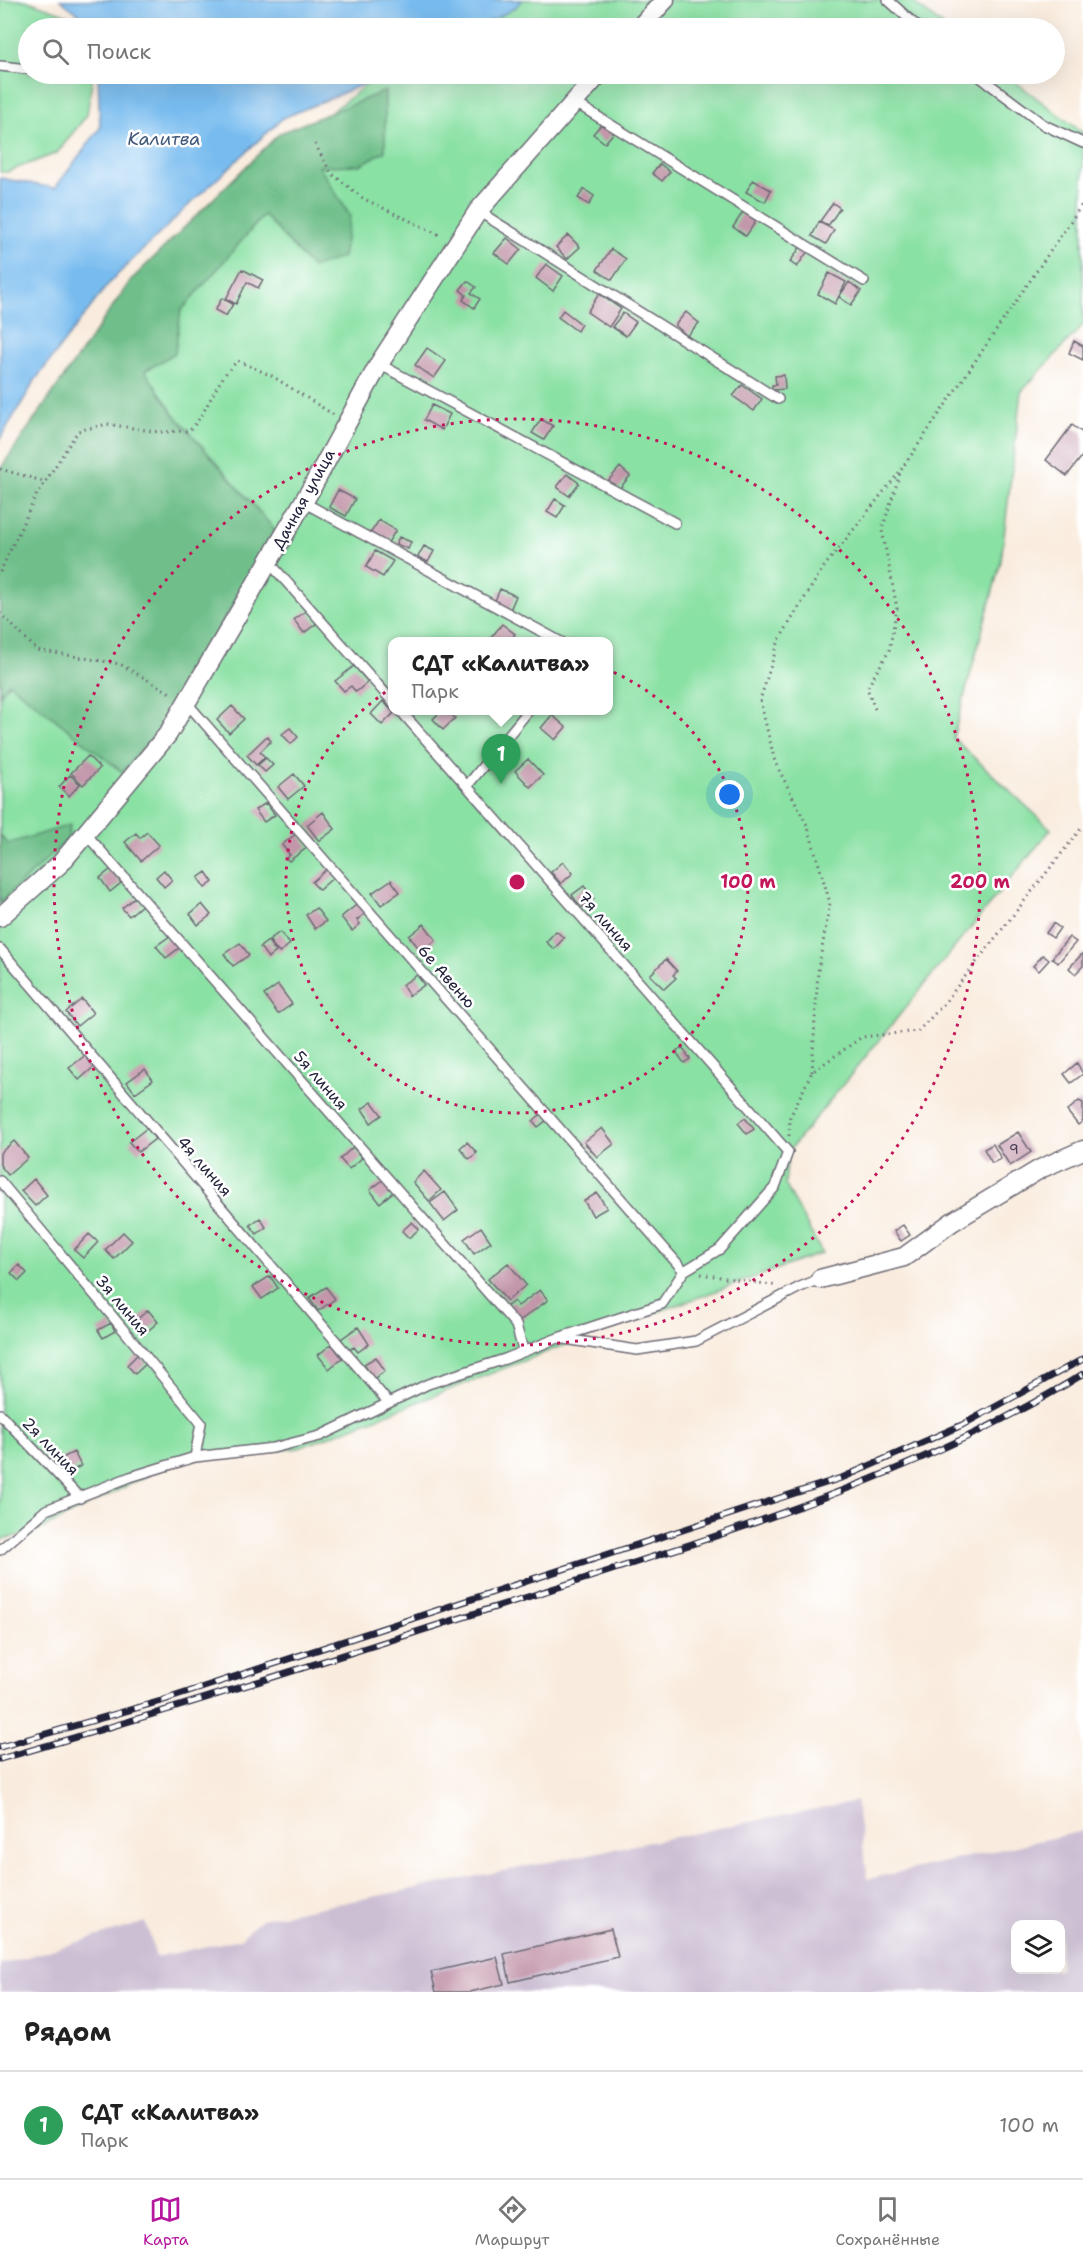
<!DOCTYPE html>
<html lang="ru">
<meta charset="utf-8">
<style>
:root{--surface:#fff;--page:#f2f2f2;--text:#222;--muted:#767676;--line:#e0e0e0;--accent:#b5179e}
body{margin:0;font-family:"Shantell Sans",sans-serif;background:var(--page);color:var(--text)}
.controls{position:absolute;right:18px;bottom:18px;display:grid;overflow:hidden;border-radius:12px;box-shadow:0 6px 24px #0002}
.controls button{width:54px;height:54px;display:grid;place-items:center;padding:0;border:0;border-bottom:2px solid var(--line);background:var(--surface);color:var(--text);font:30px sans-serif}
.you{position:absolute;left:730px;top:795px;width:21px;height:21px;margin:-15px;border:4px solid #fff;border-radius:50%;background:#1a73e8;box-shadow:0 0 0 9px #1a73e833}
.badge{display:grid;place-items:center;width:39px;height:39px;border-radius:50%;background:var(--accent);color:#fff;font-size:20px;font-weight:700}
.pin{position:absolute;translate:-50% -50px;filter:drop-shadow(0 2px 3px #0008)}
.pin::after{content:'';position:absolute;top:32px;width:21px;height:18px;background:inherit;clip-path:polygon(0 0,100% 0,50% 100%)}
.popup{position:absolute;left:388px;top:637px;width:225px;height:78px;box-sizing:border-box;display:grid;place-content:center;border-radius:12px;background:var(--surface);filter:drop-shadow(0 2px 4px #0005);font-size:20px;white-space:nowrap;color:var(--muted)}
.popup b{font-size:22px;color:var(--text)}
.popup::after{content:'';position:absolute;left:50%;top:100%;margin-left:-12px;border:12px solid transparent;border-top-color:var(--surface)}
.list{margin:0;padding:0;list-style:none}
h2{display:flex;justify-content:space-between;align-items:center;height:78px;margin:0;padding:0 24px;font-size:26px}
h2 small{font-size:20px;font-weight:400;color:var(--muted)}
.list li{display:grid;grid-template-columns:39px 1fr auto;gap:18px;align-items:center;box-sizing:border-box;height:108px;padding:0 24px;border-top:2px solid var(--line)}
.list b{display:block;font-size:22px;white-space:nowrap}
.list p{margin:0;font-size:20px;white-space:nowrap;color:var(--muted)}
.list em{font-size:20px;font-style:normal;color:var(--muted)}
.icon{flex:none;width:33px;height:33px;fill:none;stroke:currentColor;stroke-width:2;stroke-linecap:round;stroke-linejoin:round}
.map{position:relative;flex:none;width:1083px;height:1992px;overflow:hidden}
.search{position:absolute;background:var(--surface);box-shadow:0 6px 24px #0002;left:18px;right:18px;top:18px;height:66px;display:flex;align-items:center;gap:15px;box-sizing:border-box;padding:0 21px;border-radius:33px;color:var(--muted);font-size:22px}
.sheet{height:186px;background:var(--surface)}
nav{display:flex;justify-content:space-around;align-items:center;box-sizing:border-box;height:84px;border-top:2px solid var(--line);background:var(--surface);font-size:16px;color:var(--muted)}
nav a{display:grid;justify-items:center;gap:3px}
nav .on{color:var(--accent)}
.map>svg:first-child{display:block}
.industrial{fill:#ccbfd4;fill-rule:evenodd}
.green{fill:#8ae1a4;stroke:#568270;stroke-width:1.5;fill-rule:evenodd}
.forest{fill:#6fbf8a;stroke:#487062;stroke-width:1.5}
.water{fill:#78bcef;stroke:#4d6f95;stroke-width:1.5}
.building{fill:#c396aa}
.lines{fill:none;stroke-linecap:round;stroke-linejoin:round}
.lane-casing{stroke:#6d6974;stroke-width:12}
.street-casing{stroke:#6d6974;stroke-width:21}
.path{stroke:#6d6974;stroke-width:3;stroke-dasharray:1.5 4.5;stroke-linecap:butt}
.lane{stroke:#fff;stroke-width:9}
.street{stroke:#fff;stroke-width:18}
.rail-casing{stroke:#22223b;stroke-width:7}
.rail{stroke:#fff;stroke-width:4.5;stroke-dasharray:14;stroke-linecap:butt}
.ring{fill:none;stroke:#c2185b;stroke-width:3;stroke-dasharray:3 6}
.labels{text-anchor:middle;stroke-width:5;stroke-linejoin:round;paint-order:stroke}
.number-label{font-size:14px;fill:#4a3f57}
.street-label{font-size:16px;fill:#22223b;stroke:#fff}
.water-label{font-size:18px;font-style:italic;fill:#40587a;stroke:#fff}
.centre{fill:#c2185b;stroke:#fff;stroke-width:3}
.ring-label{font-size:18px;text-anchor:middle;font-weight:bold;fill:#c2185b;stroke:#fff;stroke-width:5;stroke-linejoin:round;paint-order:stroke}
</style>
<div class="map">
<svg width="1083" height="1992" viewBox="0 0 1083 1992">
<rect width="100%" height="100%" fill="#fff"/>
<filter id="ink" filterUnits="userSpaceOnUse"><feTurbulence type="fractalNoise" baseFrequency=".0167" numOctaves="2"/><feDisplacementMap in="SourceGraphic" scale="12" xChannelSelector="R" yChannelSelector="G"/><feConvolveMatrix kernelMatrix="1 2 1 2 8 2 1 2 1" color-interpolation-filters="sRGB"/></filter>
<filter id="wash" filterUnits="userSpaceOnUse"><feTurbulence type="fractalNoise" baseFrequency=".008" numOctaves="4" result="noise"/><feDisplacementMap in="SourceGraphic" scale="24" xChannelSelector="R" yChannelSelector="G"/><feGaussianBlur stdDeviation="1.35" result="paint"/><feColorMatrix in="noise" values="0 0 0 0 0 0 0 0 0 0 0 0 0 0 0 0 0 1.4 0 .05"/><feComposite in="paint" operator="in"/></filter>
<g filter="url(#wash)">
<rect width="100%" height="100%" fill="#f9ecde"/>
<path class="industrial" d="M856 1801 868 1879 1083 1831V1992H0V1965L146 1922 156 1957 240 1939 261 1919ZM1016 1924H1060V1970H1016Z"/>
<path class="green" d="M0 0H25L68 15 76 28H28V74H93L87 115 57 153 7 172H0Z
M474 0H910L946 28H437Z
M380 74H1005L1083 133V325L1021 392 1001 561 953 738 1051 829 788 1152 785 1184 822 1253 554 1349 299 1448 176 1461 37 1531 0 1540V501L272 158ZM393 642H609V710H393Z"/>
<path class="forest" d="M385 91V151L360 165 319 166 350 216 343 257 312 268 264 215 181 311 175 353 145 371 174 414 276 531 158 731 122 772 9 683 0 695V469L131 280 280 133Z
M70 825 68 839 0 903V834L7 844Z"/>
<path class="water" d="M60 0H522L515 8 478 28H98Z
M98 74H388L283 118 190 204 110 282 36 379 0 439V178L55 188 100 128Z"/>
<g id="blocks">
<path class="building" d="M604 121 615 131 605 143 593 134Z
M660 164 670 172 662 181 652 173Z
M753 180 771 190 765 202 746 192Z
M584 189 594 196 589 205 578 198Z
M833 203 840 208 828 226 820 221Z
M743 212 756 221 746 236 733 227Z
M819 222 834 230 826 244 812 236Z
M568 235 580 247 567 259 556 247Z
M507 238 521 249 509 264 494 253Z
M801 246 808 251 797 267 790 262Z
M611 249 626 259 612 280 597 270Z
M546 264 563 276 553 291 536 278Z
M242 269 263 280 258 288 247 282 236 304 226 299Z
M829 273 846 282 835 304 818 294Z
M467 281 476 287 471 293 480 299 474 308 463 300 466 295 460 290Z
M849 282 861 291 851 305 839 297Z
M599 294 621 309 609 327 587 312Z
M222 298 233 304 226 316 215 310Z
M563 310 581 324 577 331 558 317Z
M686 312 699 323 687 336 675 325Z
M623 313 636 322 626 336 612 327Z
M1074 341 1083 346V360L1069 353Z
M427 348 446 361 434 378 415 365Z
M784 375 785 389 772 390V385H776L775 376Z
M742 385 762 399 754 411 733 396Z
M432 405 450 414 442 430 424 420Z
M541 419 553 426 544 440 532 433Z
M1072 425 1083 433V455L1067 476 1046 460Z
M620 467 630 476 619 489 608 481Z
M567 474 579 483 569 496 557 487Z
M338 490 355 499 346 516 329 507Z
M555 499 565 505 557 518 547 512Z
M379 520 396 530 387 544 370 534Z
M399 537 411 542 408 549 396 544Z
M424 546 434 551 428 562 418 557Z
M375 551 393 561 383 577 366 567Z
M500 589 516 596 510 610 494 603Z
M307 610 317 623 304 633 294 620Z
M502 624 515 634 510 642H493L490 639Z
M354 666 368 682 356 692 351 686 344 691 335 681Z
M383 701 394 713 382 725 371 714Z
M232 706 244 719 229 733 217 720Z
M442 710H447L455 718 443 730 433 719Z
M552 715 566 727 555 740 541 728Z
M290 728 298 737 291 744 282 734Z
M267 736 271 741 260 752 265 757 256 765 247 755Z
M88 756 100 768 83 785 71 773Z
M266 758 273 765 265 772 258 765Z
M528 759 543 775 530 787 515 771Z
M294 774 304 786 288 799 278 787Z
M70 775 80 784 69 796 59 787Z
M266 803 275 815 264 822 255 810Z
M323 812 335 829 319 841 307 825Z
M147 832 159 845 141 861 125 842 136 833 140 838Z
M298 832 309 846 289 861 286 858 290 855 282 845Z
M563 862 573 873 561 884 551 872Z
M329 867 336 875 319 890 312 882Z
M111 869 121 883 110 892 100 878Z
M164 870 172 880 164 887 156 877Z
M206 872 213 882 205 888 198 878Z
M391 880 400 892 381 905 372 893Z
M584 886 594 899 581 908 572 895Z
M135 897 142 905 129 916 122 908Z
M359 903 367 912 357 920 360 924 352 931 341 917Z
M202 904 211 915 198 925 190 914Z
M316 908 326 921 315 929 306 915Z
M1053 923 1060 928 1053 938 1046 933Z
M424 924 436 940 422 952 409 936Z
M556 931 564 938 554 949 546 942Z
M280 932 290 944 279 953 269 940Z
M170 936 179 948 166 958 156 946Z
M1069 937 1076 942 1058 963 1052 958Z
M268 941 276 952 268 958 260 947Z
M240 943 249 955 233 966 224 954Z
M1083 953V966L1075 974 1069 968Z
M1043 955 1049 960 1039 971 1033 966Z
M666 959 677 971 673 975 676 978 664 989 650 975Z
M417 975 424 985 409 996 402 985Z
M278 985 292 1004 278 1014 264 995Z
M82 999 93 1013 77 1026 66 1012Z
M682 1047 690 1059 684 1063 676 1052Z
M87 1054 96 1065 79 1080 69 1068Z
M1077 1063 1083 1074 1071 1083 1064 1074Z
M145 1069 153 1080 135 1093 127 1082Z
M1079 1101 1083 1103V1121L1078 1125 1067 1111Z
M372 1102 382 1115 371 1123 362 1109Z
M542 1113 547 1120 538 1127 533 1121Z
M745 1118 754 1129 747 1134 738 1123Z
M147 1128 155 1139 138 1152 129 1142Z
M602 1128 614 1144 597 1157 584 1142Z
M1018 1132 1031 1152 1010 1166 997 1145Z
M14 1141 28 1158 8 1175 0 1165V1153Z
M467 1142 477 1153 469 1159 460 1148Z
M993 1144 1001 1159 992 1163 984 1149Z
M353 1147 362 1158 349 1169 340 1159Z
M424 1171 441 1190 429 1201 413 1182Z
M34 1179 47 1195 35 1206 21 1191Z
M383 1180 393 1192 380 1203 370 1190Z
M445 1192 458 1210 444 1221 430 1203Z
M597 1193 607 1208 593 1216 584 1201Z
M260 1218 266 1227 257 1234 250 1225Z
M412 1222 419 1229 409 1238 402 1231Z
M903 1225 910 1235 901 1241 894 1231Z
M481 1227 491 1242 474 1254 464 1239Z
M123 1232 132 1241 114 1259 105 1250Z
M89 1234 98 1242 83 1258 74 1250Z
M508 1263 526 1285 507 1301 488 1279Z
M19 1265 27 1273 19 1281 11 1273Z
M270 1276 278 1288 262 1299 253 1287Z
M326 1287 335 1299 318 1311 309 1298Z
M540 1290 548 1300 518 1322 506 1307 514 1301 518 1306Z
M148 1310 158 1322 143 1335 133 1323Z
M111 1323 115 1331 103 1338 98 1330Z
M358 1327 369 1344 358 1352 354 1347 349 1350 341 1339Z
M332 1344 342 1358 329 1369 318 1355Z
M138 1354 147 1363 135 1374 127 1365Z
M376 1357 385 1371 373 1379 364 1364Z
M74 1452 81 1466 63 1475 56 1461Z
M611 1929 618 1957 510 1982 504 1954Z
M497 1957 504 1984 470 1992H436L431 1972Z"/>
</g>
</g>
<g filter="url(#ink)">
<use href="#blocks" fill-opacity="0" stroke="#6d6974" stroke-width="1.5"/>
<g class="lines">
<defs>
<path id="lane" d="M888 0 919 28
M0 66 28 69
M976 74 1044 125 1083 143
M574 102 864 281
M478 211 778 399
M379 364 675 523
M303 502 561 642
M268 561 393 702
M186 702 684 1271
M400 710 788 1152 775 1187 720 1249 684 1271 662 1304 558 1338
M467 786 529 710
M86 834 516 1325 523 1350
M0 949 388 1402
M0 1181 201 1423 195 1457
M0 1414 80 1498
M0 1550 46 1510 130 1477 195 1457 273 1448 320 1436 428 1384 505 1359 558 1338 637 1350 696 1341 800 1287 820 1279"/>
<path id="street" d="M639 28 665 0
M0 917 61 863 168 734 311 489 379 364 478 211 599 74
M820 1279 904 1257 952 1222 1040 1169 1083 1150"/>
</defs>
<use href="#lane" class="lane-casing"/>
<use href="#street" class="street-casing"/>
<path class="path" d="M315 144 331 173 364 199 442 236
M0 469 46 482
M0 572 36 496 78 431 107 424 158 432 189 431C210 410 215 379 238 361L272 376 334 415
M0 613 37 650 120 664 172 694
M875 709 867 688 889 651 897 608 882 530 901 470 1083 203
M812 1072 818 971 830 903 808 827 775 762 760 700 779 640 823 568 901 470
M789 1136 790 1117 812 1072 862 1037 918 1031 942 1006 1083 826
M701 1274 778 1286"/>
<use href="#lane" class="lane"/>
<use href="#street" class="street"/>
<defs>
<path id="rail" d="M0 1747 161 1701 844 1477 962 1425 1083 1359
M0 1759C180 1708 358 1650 537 1594 723 1534 916 1477 1083 1374"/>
</defs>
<use href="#rail" class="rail-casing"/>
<use href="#rail" class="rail"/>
</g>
</g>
<g class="ring">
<circle cx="517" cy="882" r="231"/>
<circle cx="517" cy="882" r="463"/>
</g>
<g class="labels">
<g class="number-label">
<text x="1014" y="1154">9</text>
</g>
<g class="street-label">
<text transform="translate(303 499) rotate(-61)" y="6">Дачная улица</text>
<text transform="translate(606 921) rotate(49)" y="6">7я линия</text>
<text transform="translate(447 976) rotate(49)" y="6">6е Авеню</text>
<text transform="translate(321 1080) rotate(49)" y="6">5я линия</text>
<text transform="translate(205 1166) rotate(49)" y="6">4я линия</text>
<text transform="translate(123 1305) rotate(50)" y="6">3я линия</text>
<text transform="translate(51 1446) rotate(46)" y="6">2я линия</text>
</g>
<g class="water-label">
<text x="164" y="145">Калитва</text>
</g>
</g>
<circle cx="517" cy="882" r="9" class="centre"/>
<g class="ring-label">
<text x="748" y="888">100 m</text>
<text x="980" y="888">200 m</text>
</g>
</svg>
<div class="controls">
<button><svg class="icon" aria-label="layers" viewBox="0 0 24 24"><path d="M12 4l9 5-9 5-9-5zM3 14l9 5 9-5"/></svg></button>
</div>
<div class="you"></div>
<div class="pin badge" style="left:501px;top:784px;background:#2e9e5b">1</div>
<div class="popup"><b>СДТ «Калитва»</b>Парк</div>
<div class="search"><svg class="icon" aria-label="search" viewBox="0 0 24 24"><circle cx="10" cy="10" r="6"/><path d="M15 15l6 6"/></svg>Поиск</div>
</div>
<section class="sheet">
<h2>Рядом<small></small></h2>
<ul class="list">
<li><span class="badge" style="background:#2e9e5b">1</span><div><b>СДТ «Калитва»</b><p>Парк</p></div><em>100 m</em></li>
</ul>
</section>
<nav>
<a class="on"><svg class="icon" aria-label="map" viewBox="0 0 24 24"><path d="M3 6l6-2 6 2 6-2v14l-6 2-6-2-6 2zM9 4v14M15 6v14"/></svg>Карта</a>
<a><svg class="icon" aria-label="directions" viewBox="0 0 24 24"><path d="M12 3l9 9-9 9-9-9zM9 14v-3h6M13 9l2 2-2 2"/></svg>Маршрут</a>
<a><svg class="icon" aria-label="saved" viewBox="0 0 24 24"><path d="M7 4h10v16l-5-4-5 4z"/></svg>Сохранённые</a>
</nav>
